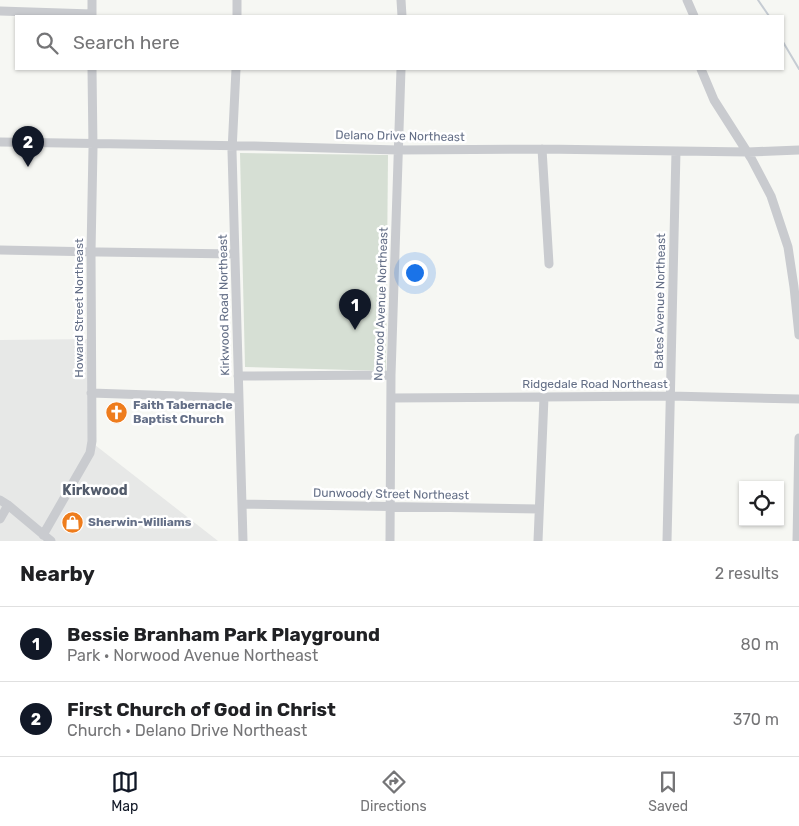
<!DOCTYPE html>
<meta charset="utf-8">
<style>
:root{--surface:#fff;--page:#f6f6f6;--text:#202124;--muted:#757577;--line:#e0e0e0;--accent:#111827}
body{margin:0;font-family:Rubik,sans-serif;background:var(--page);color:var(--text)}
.controls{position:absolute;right:15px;bottom:15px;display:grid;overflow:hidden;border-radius:0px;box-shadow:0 1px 4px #0004}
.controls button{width:45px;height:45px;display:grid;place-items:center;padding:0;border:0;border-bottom:1px solid var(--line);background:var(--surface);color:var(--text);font:25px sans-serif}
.you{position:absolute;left:414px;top:272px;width:18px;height:18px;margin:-12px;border:4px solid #fff;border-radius:50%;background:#1a73e8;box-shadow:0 0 0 8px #1a73e833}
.badge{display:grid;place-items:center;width:32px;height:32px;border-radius:50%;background:var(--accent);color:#fff;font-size:16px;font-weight:700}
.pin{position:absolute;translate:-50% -41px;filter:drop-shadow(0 1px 2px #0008)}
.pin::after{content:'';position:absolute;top:26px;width:18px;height:15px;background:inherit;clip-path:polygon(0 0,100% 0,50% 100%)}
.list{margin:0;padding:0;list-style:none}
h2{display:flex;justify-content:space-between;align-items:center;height:65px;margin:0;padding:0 20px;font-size:21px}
h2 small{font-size:16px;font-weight:400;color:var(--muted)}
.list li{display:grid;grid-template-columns:32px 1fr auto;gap:15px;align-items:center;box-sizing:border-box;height:75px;padding:0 20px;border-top:1px solid var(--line)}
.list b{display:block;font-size:19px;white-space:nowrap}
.list p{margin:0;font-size:16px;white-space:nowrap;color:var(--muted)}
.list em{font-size:16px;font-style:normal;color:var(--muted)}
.icon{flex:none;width:28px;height:28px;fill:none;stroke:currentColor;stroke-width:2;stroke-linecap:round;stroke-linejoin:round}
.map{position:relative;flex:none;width:799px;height:541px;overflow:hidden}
.search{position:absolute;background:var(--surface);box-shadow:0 1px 4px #0004;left:15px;right:15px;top:15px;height:55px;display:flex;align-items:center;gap:12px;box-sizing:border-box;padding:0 18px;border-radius:0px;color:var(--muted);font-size:19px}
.sheet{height:215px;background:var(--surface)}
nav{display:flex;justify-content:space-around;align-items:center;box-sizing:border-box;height:70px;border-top:1px solid var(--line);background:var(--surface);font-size:14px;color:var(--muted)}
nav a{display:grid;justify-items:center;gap:2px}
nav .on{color:var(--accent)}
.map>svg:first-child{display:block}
.built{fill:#e7e8e7}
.green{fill:#d6dfd4}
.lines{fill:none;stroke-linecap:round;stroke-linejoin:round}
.stream{stroke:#c6ccd3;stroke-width:2}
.minor{stroke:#c9cbcf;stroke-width:9}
.labels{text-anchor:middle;stroke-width:5;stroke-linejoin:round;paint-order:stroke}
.street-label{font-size:12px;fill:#646f87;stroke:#fff}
.poi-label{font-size:12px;font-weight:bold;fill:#646f87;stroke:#fff;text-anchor:start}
.neighbourhood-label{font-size:14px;font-weight:bold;fill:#525b6b;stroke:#fff}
</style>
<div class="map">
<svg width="799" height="541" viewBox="0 0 799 541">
<rect width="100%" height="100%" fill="#f6f7f3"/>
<path class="built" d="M94 339 95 445 218 541H0V340Z"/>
<path class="green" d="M240 153 388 155 386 371 245 367Z"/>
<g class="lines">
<path class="stream" d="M758 0 769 16
M783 42 799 69"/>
<path class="minor" d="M92 0V16
M237 0V16
M401 0 402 16
M687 0 694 16
M0 11 92 14
M236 69 232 151 243 541
M701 69 714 100 751 158 771 196 788 247 794 287 799 335
M0 142 252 146 398 150 542 149 748 152 799 150
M542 149 549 264
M0 250 99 252 235 254
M238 376 391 375
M91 393 239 398
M391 398 670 396 799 399
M0 500 8 505 51 541
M242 504 539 509
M0 519 8 505
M43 535 90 453 92 441 91 252 93 148 92 69
M390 541 391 375 401 69
M538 541 544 397
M667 541 676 151
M797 541 799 438"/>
</g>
<defs>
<symbol id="church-disc" viewBox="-11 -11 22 22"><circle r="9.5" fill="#ee7c1c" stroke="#fff"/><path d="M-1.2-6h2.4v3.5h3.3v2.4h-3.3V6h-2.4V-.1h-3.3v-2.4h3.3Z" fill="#fff"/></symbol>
<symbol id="shop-disc" viewBox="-11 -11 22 22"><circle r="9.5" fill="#ee7c1c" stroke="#fff"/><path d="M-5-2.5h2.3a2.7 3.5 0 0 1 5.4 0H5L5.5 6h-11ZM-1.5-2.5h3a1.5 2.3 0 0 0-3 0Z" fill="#fff"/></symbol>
</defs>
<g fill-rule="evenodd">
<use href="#church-disc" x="104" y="400" width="25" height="25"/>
<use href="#shop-disc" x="60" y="510" width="25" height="25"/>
</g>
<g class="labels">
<g class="street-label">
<text transform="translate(400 136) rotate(1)" y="4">Delano Drive Northeast</text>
<text transform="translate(660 301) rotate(-89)" y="4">Bates Avenue Northeast</text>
<text transform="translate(381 304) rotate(-88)" y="4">Norwood Avenue Northeast</text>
<text transform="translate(224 305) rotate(-91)" y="4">Kirkwood Road Northeast</text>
<text transform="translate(79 308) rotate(-90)" y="4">Howard Street Northeast</text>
<text x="595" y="388">Ridgedale Road Northeast</text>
<text transform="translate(391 494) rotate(1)" y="4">Dunwoody Street Northeast</text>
</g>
<g class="poi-label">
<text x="133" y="409">Faith Tabernacle<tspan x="133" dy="14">Baptist Church</tspan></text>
<text x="88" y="526">Sherwin-Williams</text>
</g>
<g class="neighbourhood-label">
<text x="95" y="495">Kirkwood</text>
</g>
</g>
</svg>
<div class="controls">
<button><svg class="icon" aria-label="locate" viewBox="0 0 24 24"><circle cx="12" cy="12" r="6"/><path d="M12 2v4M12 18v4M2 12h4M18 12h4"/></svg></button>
</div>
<div class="you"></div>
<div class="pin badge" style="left:355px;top:330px">1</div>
<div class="pin badge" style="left:28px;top:167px">2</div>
<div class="search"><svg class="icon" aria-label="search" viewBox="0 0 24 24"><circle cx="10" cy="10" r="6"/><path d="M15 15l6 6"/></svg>Search here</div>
</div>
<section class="sheet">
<h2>Nearby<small>2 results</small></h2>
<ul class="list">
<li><span class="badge">1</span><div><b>Bessie Branham Park Playground</b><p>Park · Norwood Avenue Northeast</p></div><em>80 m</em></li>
<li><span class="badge">2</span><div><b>First Church of God in Christ</b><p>Church · Delano Drive Northeast</p></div><em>370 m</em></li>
</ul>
</section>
<nav>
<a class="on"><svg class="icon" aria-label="map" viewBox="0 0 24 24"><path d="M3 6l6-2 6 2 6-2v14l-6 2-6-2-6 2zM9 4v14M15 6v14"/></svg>Map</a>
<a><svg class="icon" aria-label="directions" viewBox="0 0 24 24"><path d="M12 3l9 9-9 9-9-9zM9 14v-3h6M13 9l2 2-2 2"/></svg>Directions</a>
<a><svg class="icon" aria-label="saved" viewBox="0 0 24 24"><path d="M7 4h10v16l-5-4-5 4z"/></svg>Saved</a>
</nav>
